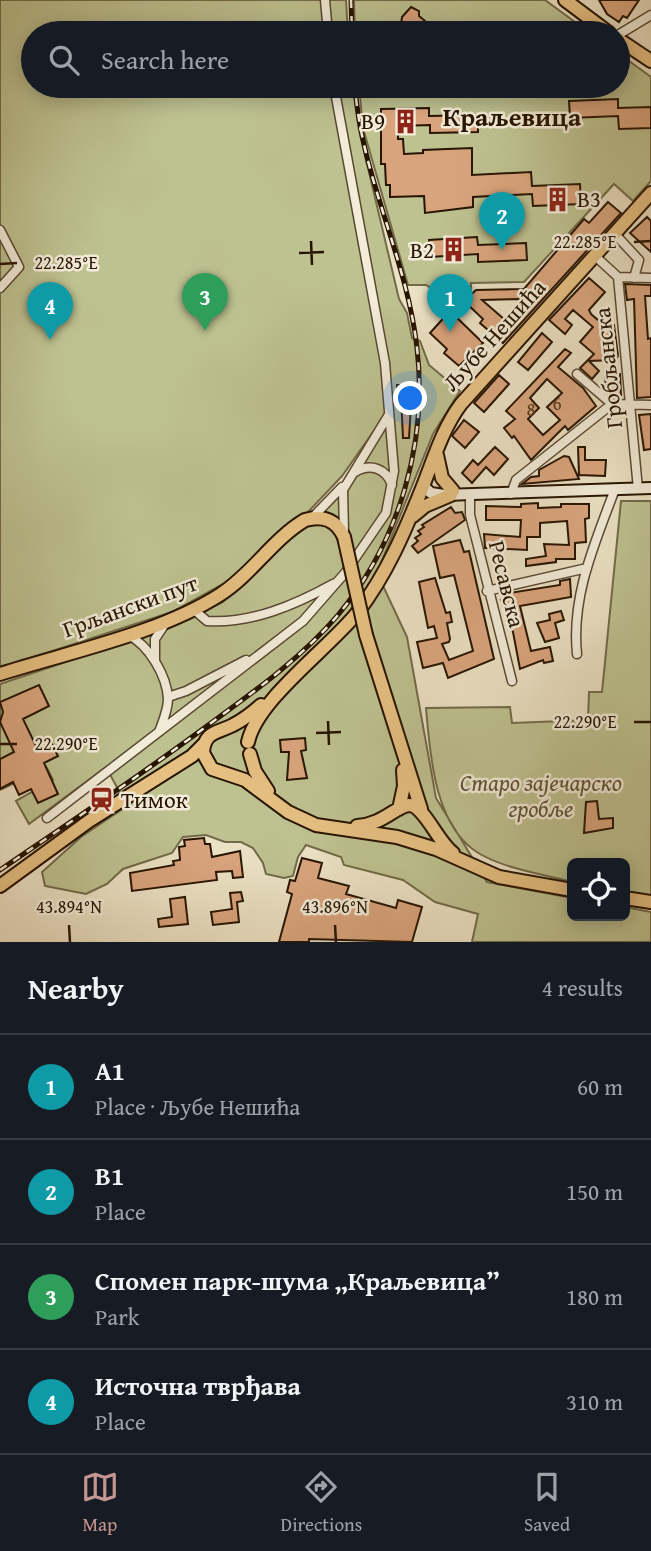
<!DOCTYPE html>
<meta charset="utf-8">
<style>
:root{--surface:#171b24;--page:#20242c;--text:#f1f3f6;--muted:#9ea1a6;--line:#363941;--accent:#c59692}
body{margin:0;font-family:"Gentium Book Plus",serif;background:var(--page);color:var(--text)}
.controls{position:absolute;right:21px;bottom:21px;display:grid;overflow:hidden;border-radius:10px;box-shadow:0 4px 18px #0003}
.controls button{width:63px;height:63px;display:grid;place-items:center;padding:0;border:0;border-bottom:2px solid var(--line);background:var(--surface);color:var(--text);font:35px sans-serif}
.you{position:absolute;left:411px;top:399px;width:24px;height:24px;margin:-18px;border:5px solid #fff;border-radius:50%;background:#1a73e8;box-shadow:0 0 0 10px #1a73e833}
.badge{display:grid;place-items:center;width:46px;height:46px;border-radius:50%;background:var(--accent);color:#fff;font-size:23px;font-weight:700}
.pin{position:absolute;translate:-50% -58px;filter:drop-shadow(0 2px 4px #0008)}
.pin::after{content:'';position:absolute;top:37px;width:24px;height:21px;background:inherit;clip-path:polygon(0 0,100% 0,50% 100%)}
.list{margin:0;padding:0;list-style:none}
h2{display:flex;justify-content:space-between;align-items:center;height:91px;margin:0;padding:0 28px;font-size:30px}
h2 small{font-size:23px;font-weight:400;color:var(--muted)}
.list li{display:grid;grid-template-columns:46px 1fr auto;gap:21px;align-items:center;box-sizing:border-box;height:105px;padding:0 28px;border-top:2px solid var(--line)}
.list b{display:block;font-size:26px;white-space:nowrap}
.list p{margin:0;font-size:23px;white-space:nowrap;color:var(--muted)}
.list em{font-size:23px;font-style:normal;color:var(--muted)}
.icon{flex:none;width:38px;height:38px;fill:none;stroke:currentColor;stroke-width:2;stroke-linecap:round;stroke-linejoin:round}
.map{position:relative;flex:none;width:651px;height:942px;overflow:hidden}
.search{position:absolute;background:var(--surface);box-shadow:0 4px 18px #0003;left:21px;right:21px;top:21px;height:77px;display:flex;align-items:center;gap:18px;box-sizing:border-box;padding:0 24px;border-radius:38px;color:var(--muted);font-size:26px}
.sheet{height:511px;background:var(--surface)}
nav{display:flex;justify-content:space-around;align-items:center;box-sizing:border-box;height:98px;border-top:2px solid var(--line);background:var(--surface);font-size:19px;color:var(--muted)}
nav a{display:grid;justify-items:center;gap:4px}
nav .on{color:var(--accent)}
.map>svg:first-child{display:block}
.green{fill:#bec190;stroke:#726a48;stroke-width:2}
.building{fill:#d9a47d;stroke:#271400;stroke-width:2;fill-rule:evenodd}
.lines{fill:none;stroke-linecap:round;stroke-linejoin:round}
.street-casing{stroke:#584731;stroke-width:11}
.secondary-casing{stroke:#271400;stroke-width:14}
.primary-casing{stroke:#271400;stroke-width:16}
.street{stroke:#f2ecd9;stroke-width:8}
.secondary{stroke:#f2ecd9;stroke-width:10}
.primary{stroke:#e6c082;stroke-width:12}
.rail-casing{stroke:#271400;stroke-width:5}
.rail{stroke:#f2ecd9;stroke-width:2.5;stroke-dasharray:8;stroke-linecap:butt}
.primary-bridge-casing{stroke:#271400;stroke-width:16;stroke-linecap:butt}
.primary-bridge{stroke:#e6c082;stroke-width:12}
.ticks{fill:none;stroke:#271400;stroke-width:2.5}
.labels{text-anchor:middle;stroke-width:5;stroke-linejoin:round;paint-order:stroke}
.number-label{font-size:19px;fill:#54381f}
.poi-label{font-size:23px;fill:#271400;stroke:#f2ecd9;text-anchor:end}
.street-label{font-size:23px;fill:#271400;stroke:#f2ecd9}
.park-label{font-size:23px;font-style:italic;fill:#5c5132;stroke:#f2ecd9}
.quarter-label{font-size:26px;font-weight:bold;fill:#271400;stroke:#f2ecd9}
.ticks-label{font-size:18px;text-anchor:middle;fill:#271400;stroke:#f2ecd9;stroke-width:5;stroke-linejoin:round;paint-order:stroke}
</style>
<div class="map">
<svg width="651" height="942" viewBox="0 0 651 942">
<rect width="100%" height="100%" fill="#ebe1c4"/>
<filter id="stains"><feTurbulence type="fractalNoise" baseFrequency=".00286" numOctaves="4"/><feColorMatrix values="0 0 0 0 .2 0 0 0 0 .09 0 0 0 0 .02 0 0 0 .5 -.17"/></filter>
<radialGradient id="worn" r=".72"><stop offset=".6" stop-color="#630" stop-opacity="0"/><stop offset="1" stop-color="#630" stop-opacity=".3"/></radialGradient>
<path class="green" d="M0 0H346L348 33H33V86H353L359 130 399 299 407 313 412 338 420 341 429 365 460 391 433 434 377 573 407 637 436 798 487 882 572 898V916H625V907L651 912V942H472L478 914 435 902 403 880 344 865 341 857 306 845 298 857 293 876 284 878 266 874 263 863 253 848 241 842H225L206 835 183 837 172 853 123 869 107 884 86 894 45 886 42 872 81 837 127 806 106 767 29 824 16 801 53 780 47 768 0 790V684L167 628 223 602 367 459 383 418 342 476 308 512 228 581 172 612 0 668Z
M354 0H545L590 33H355Z
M618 53 651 77V181L633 201 614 184 524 282 471 283V290L459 306 426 285H408L363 128 359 86H618Z
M621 501H651V896L625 892V863H572V882C543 874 506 869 480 854 434 828 430 753 426 708L510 707 512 723 588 720 589 692H602Z"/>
<path class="building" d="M599 0H639L627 18 623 16 619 22 607 14Z
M411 7 419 11V16L430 25 422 33H400L402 17Z
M618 99V108L651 107V128L619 129 618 116 570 118 569 101Z
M429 108V116L478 115V132L430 133V125L398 126V139H403L404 154 423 153V150L472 148V175L531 172 532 186 580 184 581 204 533 206 532 194 473 197V207L425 213 424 196 390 197V185H386L385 164H381V109Z
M608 202 621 213 503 343 480 323 483 319 464 301 476 290 524 289 584 219 589 223ZM522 299 504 319 482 300Z
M647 217 651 221V252L630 233Z
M477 237 478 245 526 243 527 260 478 262V254L430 257 429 240Z
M589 278 605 292 589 310 591 314 605 326 614 325 618 356 615 360 589 361 599 371 592 379 580 368 594 354 580 342 593 327 573 310 565 319 572 325 565 334 549 320Z
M625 284 651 285V296H645L648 339 651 338V397L637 398 634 299 627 300Z
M450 311 483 343 459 366 444 353 447 349 430 333Z
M542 333 552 342 528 370 518 362Z
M565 349 571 353 558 367 583 388 596 406 568 430 565 426 531 460 514 436 512 438 504 428 515 419 506 411ZM547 379 562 393 547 407 560 420 543 435 528 419 539 408 530 398Z
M620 374 621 395 612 396 606 390 605 375Z
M499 375 509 384 484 412 474 403Z
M397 385H409L412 389 409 438H403L401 397H397Z
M651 414V449L644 450 639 415Z
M464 420 479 432 465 448 452 436Z
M495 447 508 459 494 475 486 467 472 483 462 473 473 460 478 465Z
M578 447H585V460H606L605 476 579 475Z
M564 456 569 457 579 479 522 484 531 477 539 476V470Z
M538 503V508L561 507V504H589V518L585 519 586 542 575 543V559H556V562L526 566V559L546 556 544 544 569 545 567 521 540 523V537H527V550L485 548 484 534 520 537 521 520H486V506L521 507V504Z
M451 507 455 513 462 512 465 520 418 553 412 546 418 541 415 538 421 534 418 531 424 527 422 525Z
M460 540 464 552 469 551 494 659 448 678 443 663 423 668 417 642 437 638 434 626 428 628 419 582 435 578 446 613 450 612 452 622 447 623 450 639 449 642 442 644 449 660 473 651 454 575 440 578 433 546Z
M570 579 571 597 520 606 531 651 550 647 553 661 544 663 543 660 520 669 513 632 501 600 505 599 504 594 560 585V581Z
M561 611 564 620 555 623 559 638 545 642 537 623 550 620 549 614Z
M39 685 49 706 23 719 36 746 50 740 58 756 44 763 58 794 38 803 31 789 19 795 13 782 0 789V759L14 752 0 722 3 712 0 702Z
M305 738 306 750 301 751 307 778 287 780 289 752H281L280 740Z
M597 801 599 819 613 818V828L584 833 586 802Z
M204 838 205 844H210L212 857 240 851 243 877 233 878 232 871 216 872 217 880 132 891 130 873 174 865 173 861 180 860 179 847 185 846 184 840Z
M302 858 322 863 318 878 349 886 346 894 396 908 398 900 422 907 412 942 309 939V942H279L292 894 287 892 290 880 295 881Z
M241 892 243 901 237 902 239 922 213 925 211 912 232 909 230 893Z
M185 897 188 924 159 927 158 919 172 917 170 899Z"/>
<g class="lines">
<defs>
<path id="street" d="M325 0 328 33
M618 35 651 15
M0 230 19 267 0 288
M614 233 639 260 634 278
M594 255 618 277 638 489
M618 277 651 278
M577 374 612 404
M355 472C370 463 386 468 392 485
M511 494 516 480 612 404 651 405
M470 495V515L512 681
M312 518 342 487
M344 533 343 490 388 416
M487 591 587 568
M193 609 207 621C251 624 295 605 333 584
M128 635C149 645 167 676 168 699 168 710 163 721 159 732
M577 654C571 596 595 543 615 489
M155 660V639L165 624
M168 697 186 691 246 660
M47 818 303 621 345 573 386 513 394 471 385 363 334 86"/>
<path id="secondary" d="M423 486 431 493 444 495 651 488"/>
<path id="primary" d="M565 0 609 33
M618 39 651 61
M437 455 442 478 453 491
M413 516 425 506 451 495
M366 635 421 809
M0 674C69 652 161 633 221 594 252 574 273 539 305 520 323 515 336 520 344 537
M261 705C252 713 243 720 233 725 218 733 204 731 203 753L212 769 245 780 288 812 316 825 397 837 436 849 499 877 572 890
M248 742C257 700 328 649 357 613 387 574 405 531 423 486 434 458 443 428 461 404L651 193
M250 754 255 771 268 791
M399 809 404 786 403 770
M357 826C382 825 396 806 409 805 424 805 437 841 453 853
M0 886 89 821 192 756 204 744
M625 898 651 902"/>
</defs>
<use href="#street" class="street-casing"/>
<use href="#secondary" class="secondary-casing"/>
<use href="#primary" class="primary-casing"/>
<use href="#street" class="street"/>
<use href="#secondary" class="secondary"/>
<use href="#primary" class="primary"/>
<defs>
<path id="rail" d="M351 0 352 33
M0 870C66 825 132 781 196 734 245 698 298 662 338 615 399 542 428 443 417 348 407 258 361 176 355 86"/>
</defs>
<use href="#rail" class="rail-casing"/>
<use href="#rail" class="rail"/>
<defs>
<path id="primary-bridge" d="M344 537 366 635"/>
</defs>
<use href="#primary-bridge" class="primary-bridge-casing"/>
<use href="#primary-bridge" class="primary-bridge"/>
</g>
<path class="ticks" d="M311 241 312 265M634 242 651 241M299 253 324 252M0 264 17 263M328 721 329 745M634 722H651M316 733 341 732M0 744H17M69 925 70 942M335 925 336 942"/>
<defs>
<symbol id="building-bare" viewBox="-9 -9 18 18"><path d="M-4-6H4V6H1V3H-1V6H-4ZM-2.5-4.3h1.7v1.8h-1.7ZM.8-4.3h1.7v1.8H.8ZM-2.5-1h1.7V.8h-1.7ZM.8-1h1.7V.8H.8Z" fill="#8f2418" stroke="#f2ecd9" stroke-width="2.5" paint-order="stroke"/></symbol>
<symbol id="station-bare" viewBox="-9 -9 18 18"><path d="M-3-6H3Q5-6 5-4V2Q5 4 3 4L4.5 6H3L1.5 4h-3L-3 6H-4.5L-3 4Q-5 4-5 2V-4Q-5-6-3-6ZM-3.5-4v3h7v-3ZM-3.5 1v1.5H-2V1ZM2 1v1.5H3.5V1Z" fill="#8f2418" stroke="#f2ecd9" stroke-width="2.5" paint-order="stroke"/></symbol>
</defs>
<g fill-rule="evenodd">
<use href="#building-bare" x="388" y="104" width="35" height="35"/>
<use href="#building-bare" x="540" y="182" width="35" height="35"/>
<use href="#building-bare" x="436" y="232" width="35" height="35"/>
<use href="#station-bare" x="84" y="782" width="35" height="35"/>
</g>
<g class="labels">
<g class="number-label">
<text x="557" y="410">6</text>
<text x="531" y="416">8</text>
</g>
<g class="poi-label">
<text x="385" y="129">B9</text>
<text x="577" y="207" text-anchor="start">B3</text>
<text x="434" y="258">B2</text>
<text x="121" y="808" text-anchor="start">Тимок</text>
</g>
<g class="street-label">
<text transform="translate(494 335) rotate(-48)" y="8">Љубе Нешића</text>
<text transform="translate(608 368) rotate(-96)" y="8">Гробљанска</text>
<text transform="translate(507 584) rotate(76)" y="8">Ресавска</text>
<text transform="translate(130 606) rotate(-20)" y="8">Грљански пут</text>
</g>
<g class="park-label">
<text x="541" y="791">Старо зајечарско<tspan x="541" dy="26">гробље</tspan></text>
</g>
<g class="quarter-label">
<text x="512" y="126">Краљевица</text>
</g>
</g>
<g class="ticks-label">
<text x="585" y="248">22.285°E</text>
<text x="66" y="269">22.285°E</text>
<text x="585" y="728">22.290°E</text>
<text x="66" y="750">22.290°E</text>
<text x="69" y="913">43.894°N</text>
<text x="335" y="913">43.896°N</text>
</g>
<rect width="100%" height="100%" filter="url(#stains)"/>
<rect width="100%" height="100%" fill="url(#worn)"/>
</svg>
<div class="controls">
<button><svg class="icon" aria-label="locate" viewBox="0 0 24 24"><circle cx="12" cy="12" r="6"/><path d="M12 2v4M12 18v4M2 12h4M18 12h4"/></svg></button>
</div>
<div class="you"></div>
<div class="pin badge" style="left:450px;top:332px;background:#0f9aa8">1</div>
<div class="pin badge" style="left:502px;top:250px;background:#0f9aa8">2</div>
<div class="pin badge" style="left:205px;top:331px;background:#2e9e5b">3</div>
<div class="pin badge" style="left:50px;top:340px;background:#0f9aa8">4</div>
<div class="search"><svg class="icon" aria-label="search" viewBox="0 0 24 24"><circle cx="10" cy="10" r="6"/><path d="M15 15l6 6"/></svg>Search here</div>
</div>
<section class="sheet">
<h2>Nearby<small>4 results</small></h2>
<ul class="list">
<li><span class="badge" style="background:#0f9aa8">1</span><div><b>A1</b><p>Place · Љубе Нешића</p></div><em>60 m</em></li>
<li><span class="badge" style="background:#0f9aa8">2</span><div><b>B1</b><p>Place</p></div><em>150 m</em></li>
<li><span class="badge" style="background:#2e9e5b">3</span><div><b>Спомен парк-шума „Краљевица”</b><p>Park</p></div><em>180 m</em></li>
<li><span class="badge" style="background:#0f9aa8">4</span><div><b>Источна тврђава</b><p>Place</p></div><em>310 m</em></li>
</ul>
</section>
<nav>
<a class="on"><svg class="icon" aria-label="map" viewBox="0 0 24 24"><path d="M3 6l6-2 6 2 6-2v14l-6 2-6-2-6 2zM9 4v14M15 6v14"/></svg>Map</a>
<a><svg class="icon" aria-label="directions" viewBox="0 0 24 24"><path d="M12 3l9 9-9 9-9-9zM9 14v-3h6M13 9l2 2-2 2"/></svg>Directions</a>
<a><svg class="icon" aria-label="saved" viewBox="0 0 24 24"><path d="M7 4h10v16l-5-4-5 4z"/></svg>Saved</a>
</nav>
